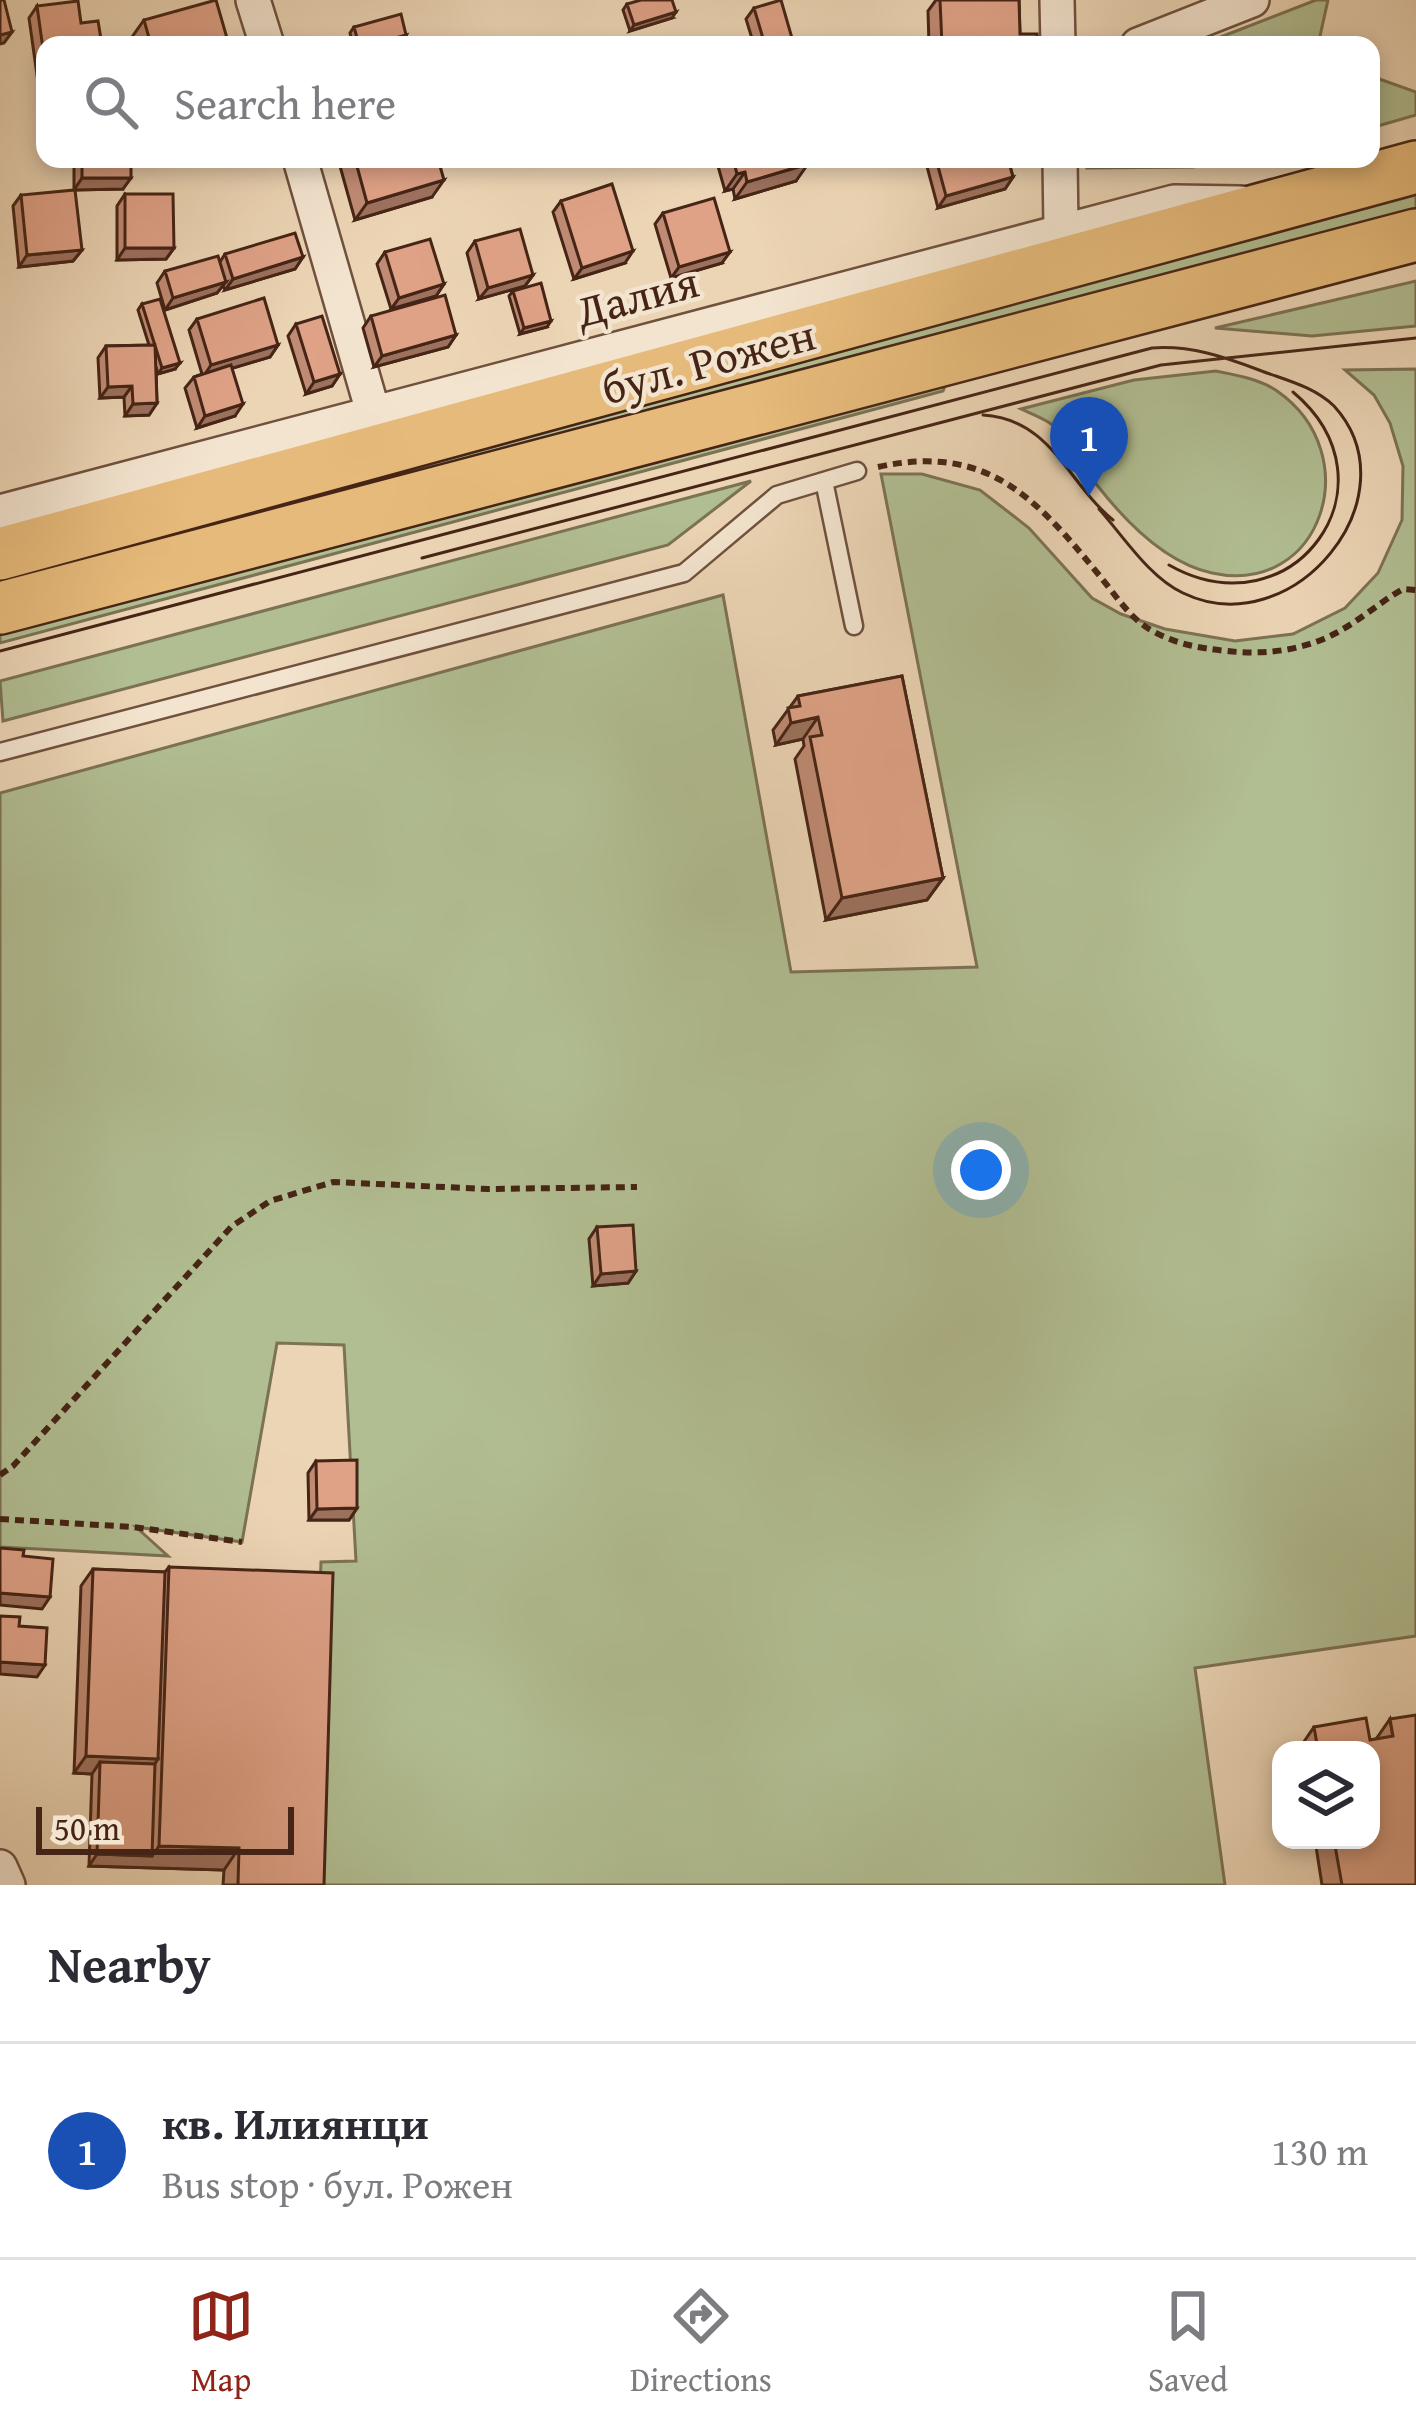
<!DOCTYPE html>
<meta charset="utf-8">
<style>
:root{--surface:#fff;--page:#f2f2f3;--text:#2b2b33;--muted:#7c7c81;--line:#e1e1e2;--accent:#8f2418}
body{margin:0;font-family:"Gentium Book Plus",serif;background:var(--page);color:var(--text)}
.controls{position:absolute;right:36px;bottom:36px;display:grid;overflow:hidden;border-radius:24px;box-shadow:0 6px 18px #0003}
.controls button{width:108px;height:108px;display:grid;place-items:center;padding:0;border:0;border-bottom:3px solid var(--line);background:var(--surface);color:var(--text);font:60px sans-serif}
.scale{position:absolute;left:36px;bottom:30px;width:258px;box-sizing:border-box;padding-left:12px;border:6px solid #462516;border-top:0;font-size:33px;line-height:42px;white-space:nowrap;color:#462516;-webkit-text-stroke:9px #f3e4cf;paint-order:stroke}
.you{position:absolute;left:981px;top:1170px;width:42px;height:42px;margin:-30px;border:9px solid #fff;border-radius:50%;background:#1a73e8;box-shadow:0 0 0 18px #1a73e833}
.badge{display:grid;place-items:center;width:78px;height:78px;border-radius:50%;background:var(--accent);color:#fff;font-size:39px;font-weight:700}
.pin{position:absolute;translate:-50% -99px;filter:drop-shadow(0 3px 6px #0008)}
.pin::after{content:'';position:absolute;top:63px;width:42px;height:36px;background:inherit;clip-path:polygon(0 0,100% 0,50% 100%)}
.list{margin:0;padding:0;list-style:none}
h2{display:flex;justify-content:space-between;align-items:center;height:156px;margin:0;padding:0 48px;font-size:51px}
h2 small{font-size:39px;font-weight:400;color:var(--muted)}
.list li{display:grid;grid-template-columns:78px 1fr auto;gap:36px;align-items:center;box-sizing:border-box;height:216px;padding:0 48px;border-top:3px solid var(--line)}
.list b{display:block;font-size:45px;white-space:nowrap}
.list p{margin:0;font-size:39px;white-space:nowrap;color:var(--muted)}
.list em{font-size:39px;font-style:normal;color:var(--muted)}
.icon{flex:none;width:66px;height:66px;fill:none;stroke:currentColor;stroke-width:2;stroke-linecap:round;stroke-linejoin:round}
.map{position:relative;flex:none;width:1416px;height:1885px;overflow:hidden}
.search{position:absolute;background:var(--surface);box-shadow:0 6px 18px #0003;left:36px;right:36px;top:36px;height:132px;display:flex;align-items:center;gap:30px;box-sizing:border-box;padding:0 42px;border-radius:24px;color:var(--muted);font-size:45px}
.sheet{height:372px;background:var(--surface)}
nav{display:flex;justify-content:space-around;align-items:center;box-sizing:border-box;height:168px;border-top:3px solid var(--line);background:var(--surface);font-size:33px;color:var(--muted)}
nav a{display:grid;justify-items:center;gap:6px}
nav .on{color:var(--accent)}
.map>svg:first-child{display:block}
.green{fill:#b1be92;stroke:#7c7254;stroke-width:3}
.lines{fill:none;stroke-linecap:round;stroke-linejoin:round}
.service-casing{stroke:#70513e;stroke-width:21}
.minor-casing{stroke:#70513e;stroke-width:38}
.primary-casing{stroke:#462516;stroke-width:56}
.path{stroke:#462516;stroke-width:6;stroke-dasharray:9 6;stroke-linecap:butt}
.service{stroke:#f3e4cf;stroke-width:16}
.minor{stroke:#f3e4cf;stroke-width:33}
.primary{stroke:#e6ba7a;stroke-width:51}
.tram{stroke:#462516;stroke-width:3}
.wall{fill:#c08b74;stroke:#462516;stroke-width:3}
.shaded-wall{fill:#9c715e;stroke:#462516;stroke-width:3}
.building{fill:#dfa287;stroke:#462516;stroke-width:3}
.labels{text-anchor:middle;stroke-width:9;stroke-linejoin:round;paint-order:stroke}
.street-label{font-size:45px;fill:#462516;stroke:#f3e4cf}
</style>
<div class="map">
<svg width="1416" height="1885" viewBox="0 0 1416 1885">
<rect width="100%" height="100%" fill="#ecd5b5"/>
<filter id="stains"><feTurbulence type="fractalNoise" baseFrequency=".00167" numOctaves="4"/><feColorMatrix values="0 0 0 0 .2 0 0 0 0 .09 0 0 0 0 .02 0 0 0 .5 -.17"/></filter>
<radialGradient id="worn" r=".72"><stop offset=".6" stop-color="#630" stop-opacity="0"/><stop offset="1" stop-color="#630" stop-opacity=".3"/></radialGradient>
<path class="green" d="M1316 0H1328L1318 45H1200Z
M1371 76 1416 92V115L1371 128Z
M1088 159H1264L1192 167 1087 168Z
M1416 195V213L0 591V571Z
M1416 281V326L1312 336 1215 328Z
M1416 369V1636L1195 1668 1225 1885H309L321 1562 356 1561 344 1345 277 1343 242 1542 136 1527 168 1556 0 1547V793L723 595 791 972 977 967 881 474H922L980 490 1029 528 1092 598 1121 614 1165 629 1235 641 1293 634 1345 608 1378 573 1402 520 1403 466 1390 423 1374 395 1345 370Z
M1216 371C1236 375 1260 379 1277 391 1368 454 1322 597 1212 573 1165 563 1125 521 1097 485 1084 468 1074 448 1060 432 1051 421 1034 415 1021 409L1134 380Z
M949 377 943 391 0 643V629Z
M751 481 668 545 3 721 0 681Z"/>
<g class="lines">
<defs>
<path id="service" d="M824 481 854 626
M0 752 684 573 777 495 857 471"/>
<path id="minor" d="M253 0 267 45
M1057 0 1058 45
M1138 45 1252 0
M300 159 373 412
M1060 159 1061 230
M0 512 1174 202 1241 203
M0 1867 8 1885"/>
<path id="primary" d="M0 554 1416 167
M0 608 1416 235"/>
</defs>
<use href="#service" class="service-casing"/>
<use href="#minor" class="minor-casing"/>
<use href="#primary" class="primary-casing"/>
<path class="path" d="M878 467C987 443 1036 498 1099 575 1114 593 1129 617 1149 629 1175 644 1198 648 1227 651 1263 655 1301 651 1334 634 1358 622 1380 602 1403 589L1416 590
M0 1475 13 1466 232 1226 270 1201 333 1182 488 1189 637 1187
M0 1519 133 1527 242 1542"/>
<use href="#service" class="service"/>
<use href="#minor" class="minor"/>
<use href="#primary" class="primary"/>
<path class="tram" d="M983 415C1051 419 1067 482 1113 520
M422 558 1161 365 1416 338
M1169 565C1293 635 1403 484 1293 392
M0 651 1152 348C1190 345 1225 357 1259 370 1285 380 1313 386 1334 406 1416 496 1293 646 1183 593 1149 577 1124 537 1099 509"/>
</g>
<path class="wall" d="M936 0H1019L1020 34 1037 45H929L928 11Z
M627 4 672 18 630 31 623 10Z
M37 6 45 45V81L38 82 29 18Z
M754 8 794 45H754L746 19Z
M144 20 229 45H134L132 37Z
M354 27 406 35 402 41 388 45H353L350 33Z
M74 159H131L123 189 74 190Z
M338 159H438L432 197 355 220Z
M716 159H806L796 181 735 199 733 189 725 191Z
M925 159H1008L1013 177 1005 189 938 208Z
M125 194 174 248 166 259 117 260V206Z
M21 195 82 250 73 261 19 267 13 206Z
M561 201 625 263 574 279 553 212Z
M663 213 722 263 671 278 655 224Z
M475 241 533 275 525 286 479 299 467 253Z
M385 252 444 284 436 296 391 309 377 264Z
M225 254 303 257 295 269 225 290 223 285 217 293 165 310 157 283 165 271 220 262Z
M513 291 547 327 520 334 509 296Z
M142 304 175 369 158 374 156 367 157 403 149 415 125 416 124 397 100 398 98 358 106 346 149 345 138 310Z
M371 316 456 335 448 347 374 367 363 328Z
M197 319 278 345 270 357 232 368 235 416 197 428 185 388 194 377 202 374 189 330Z
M296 324 340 374 332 386 306 394 288 336Z
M902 676 943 878 927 900 826 920 795 759 804 746 803 739 776 745 773 730 798 696Z
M597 1227 636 1271 628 1283 593 1286 589 1239Z
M316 1461 357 1508 349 1520H309L308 1473Z
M169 1567 324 1885H223L224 1870 89 1866 92 1774 74 1773 81 1586 93 1569 165 1572Z
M1390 1719 1416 1885H1322L1315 1840H1371V1750L1299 1749 1314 1727 1370 1740 1376 1739Z"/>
<path class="shaded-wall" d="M676 12 672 18 630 31 634 25Z
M12 32 4 43 0 44V35Z
M406 35 402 41 388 45H372Z
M808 164 796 181 735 199 747 182Z
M745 172 733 189 725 191 737 174Z
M1013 177 1005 189 938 208 946 196Z
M82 178H131L123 189 74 190Z
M444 180 432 197 355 220 367 203Z
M125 248H174L166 259 117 260Z
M82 250 73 261 19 267 27 255Z
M633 251 625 263 574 279 582 268Z
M730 252 722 263 671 278 679 267Z
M303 257 295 269 225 290 233 279Z
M533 275 525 286 479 299 488 288Z
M226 282 217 293 165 310 173 298Z
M444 284 436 296 391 309 399 298Z
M551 321 547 327 520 334 524 328Z
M456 335 448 347 374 367 382 356Z
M278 345 270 357 203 377 211 365Z
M180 363 175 369 158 374 162 368Z
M340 374 332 386 306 394 314 382Z
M132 386 124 397 100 398 108 387Z
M157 403 149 415 125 416 133 404Z
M243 404 235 416 197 428 205 416Z
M818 717 803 739 776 745 791 723Z
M943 878 927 900 826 920 842 898Z
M636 1271 628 1283 593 1286 601 1274Z
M357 1508 349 1520H309L317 1509Z
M0 1593 50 1597 42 1609 0 1605Z
M0 1662 45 1665 37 1677 0 1674Z
M86 1756 158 1759 147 1776 100 1762 92 1774 74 1773Z
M159 1846 239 1848 224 1870 89 1866 97 1854 152 1856Z"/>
<path class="building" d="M0 0H4L12 32 0 35Z
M216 0 229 45H151L144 20Z
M641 0H672L676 12 634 25 627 4Z
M781 0 794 45H765L754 8Z
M940 0H1019L1020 34H1037V45H942Z
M78 1 81 23 98 21 102 45H45V63L37 6Z
M401 14 406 35 372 45H359L354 27Z
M911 38 913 45H891V44Z
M82 159H131V178H82Z
M355 159H438L444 180 367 203Z
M733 159H806L808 164 747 182 745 172 737 174Z
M936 159H1008L1013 177 946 196Z
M612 184 633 251 582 268 561 201Z
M75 190 82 250 27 255 21 195Z
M125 194H173L174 248H125Z
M714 198 730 252 679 267 663 213Z
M520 229 533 275 488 288 475 241Z
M295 233 303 257 233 279 225 254Z
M430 239 444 284 399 298 385 252Z
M218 256 226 282 173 298 165 271Z
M541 283 551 321 524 328 513 291Z
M445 295 456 335 382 356 371 316Z
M264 298 278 345 211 365 197 319Z
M160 299 180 363 162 368 142 304Z
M322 316 340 374 314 382 296 324Z
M155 345 157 403 133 404 132 386 108 387 106 346Z
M231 365 243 404 205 416 194 377Z
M902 676 943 878 842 898 810 737 822 735 818 717 791 723 788 708 800 706 798 696Z
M633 1225 636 1271 601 1274 597 1227Z
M357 1460V1508L317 1509 316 1461Z
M0 1548 24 1550 23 1556 53 1559 50 1597 0 1593Z
M169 1567 333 1573 324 1885H238L239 1848 159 1846Z
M93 1569 165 1572 158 1759 86 1756Z
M0 1616 20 1617 19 1626 47 1628 45 1665 0 1662Z
M1416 1715V1885H1342L1334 1840H1371V1750H1318L1314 1727 1366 1718 1370 1740 1393 1736 1390 1719Z
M100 1762 155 1764 152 1856 97 1854Z"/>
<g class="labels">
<g class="street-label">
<text transform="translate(637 296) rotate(-15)" y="16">Далия</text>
<text transform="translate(708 361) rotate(-15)" y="16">бул. Рожен</text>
</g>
</g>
<rect width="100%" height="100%" filter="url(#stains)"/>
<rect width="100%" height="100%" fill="url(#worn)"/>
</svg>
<div class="controls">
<button><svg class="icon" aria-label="layers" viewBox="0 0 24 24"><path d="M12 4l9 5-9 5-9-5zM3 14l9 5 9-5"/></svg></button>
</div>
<div class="scale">50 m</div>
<div class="you"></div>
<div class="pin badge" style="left:1089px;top:496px;background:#1a4fb4">1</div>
<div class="search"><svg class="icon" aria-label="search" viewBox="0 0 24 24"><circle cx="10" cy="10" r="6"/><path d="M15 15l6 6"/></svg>Search here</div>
</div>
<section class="sheet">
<h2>Nearby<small></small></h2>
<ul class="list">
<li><span class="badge" style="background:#1a4fb4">1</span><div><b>кв. Илиянци</b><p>Bus stop · бул. Рожен</p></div><em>130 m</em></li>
</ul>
</section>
<nav>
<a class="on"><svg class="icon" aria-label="map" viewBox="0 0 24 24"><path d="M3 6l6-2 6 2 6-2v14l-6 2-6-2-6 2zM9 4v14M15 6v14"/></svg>Map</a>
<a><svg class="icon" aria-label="directions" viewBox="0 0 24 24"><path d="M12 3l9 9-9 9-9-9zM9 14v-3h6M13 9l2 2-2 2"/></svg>Directions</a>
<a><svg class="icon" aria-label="saved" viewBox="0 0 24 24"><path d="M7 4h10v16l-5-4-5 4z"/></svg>Saved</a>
</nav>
